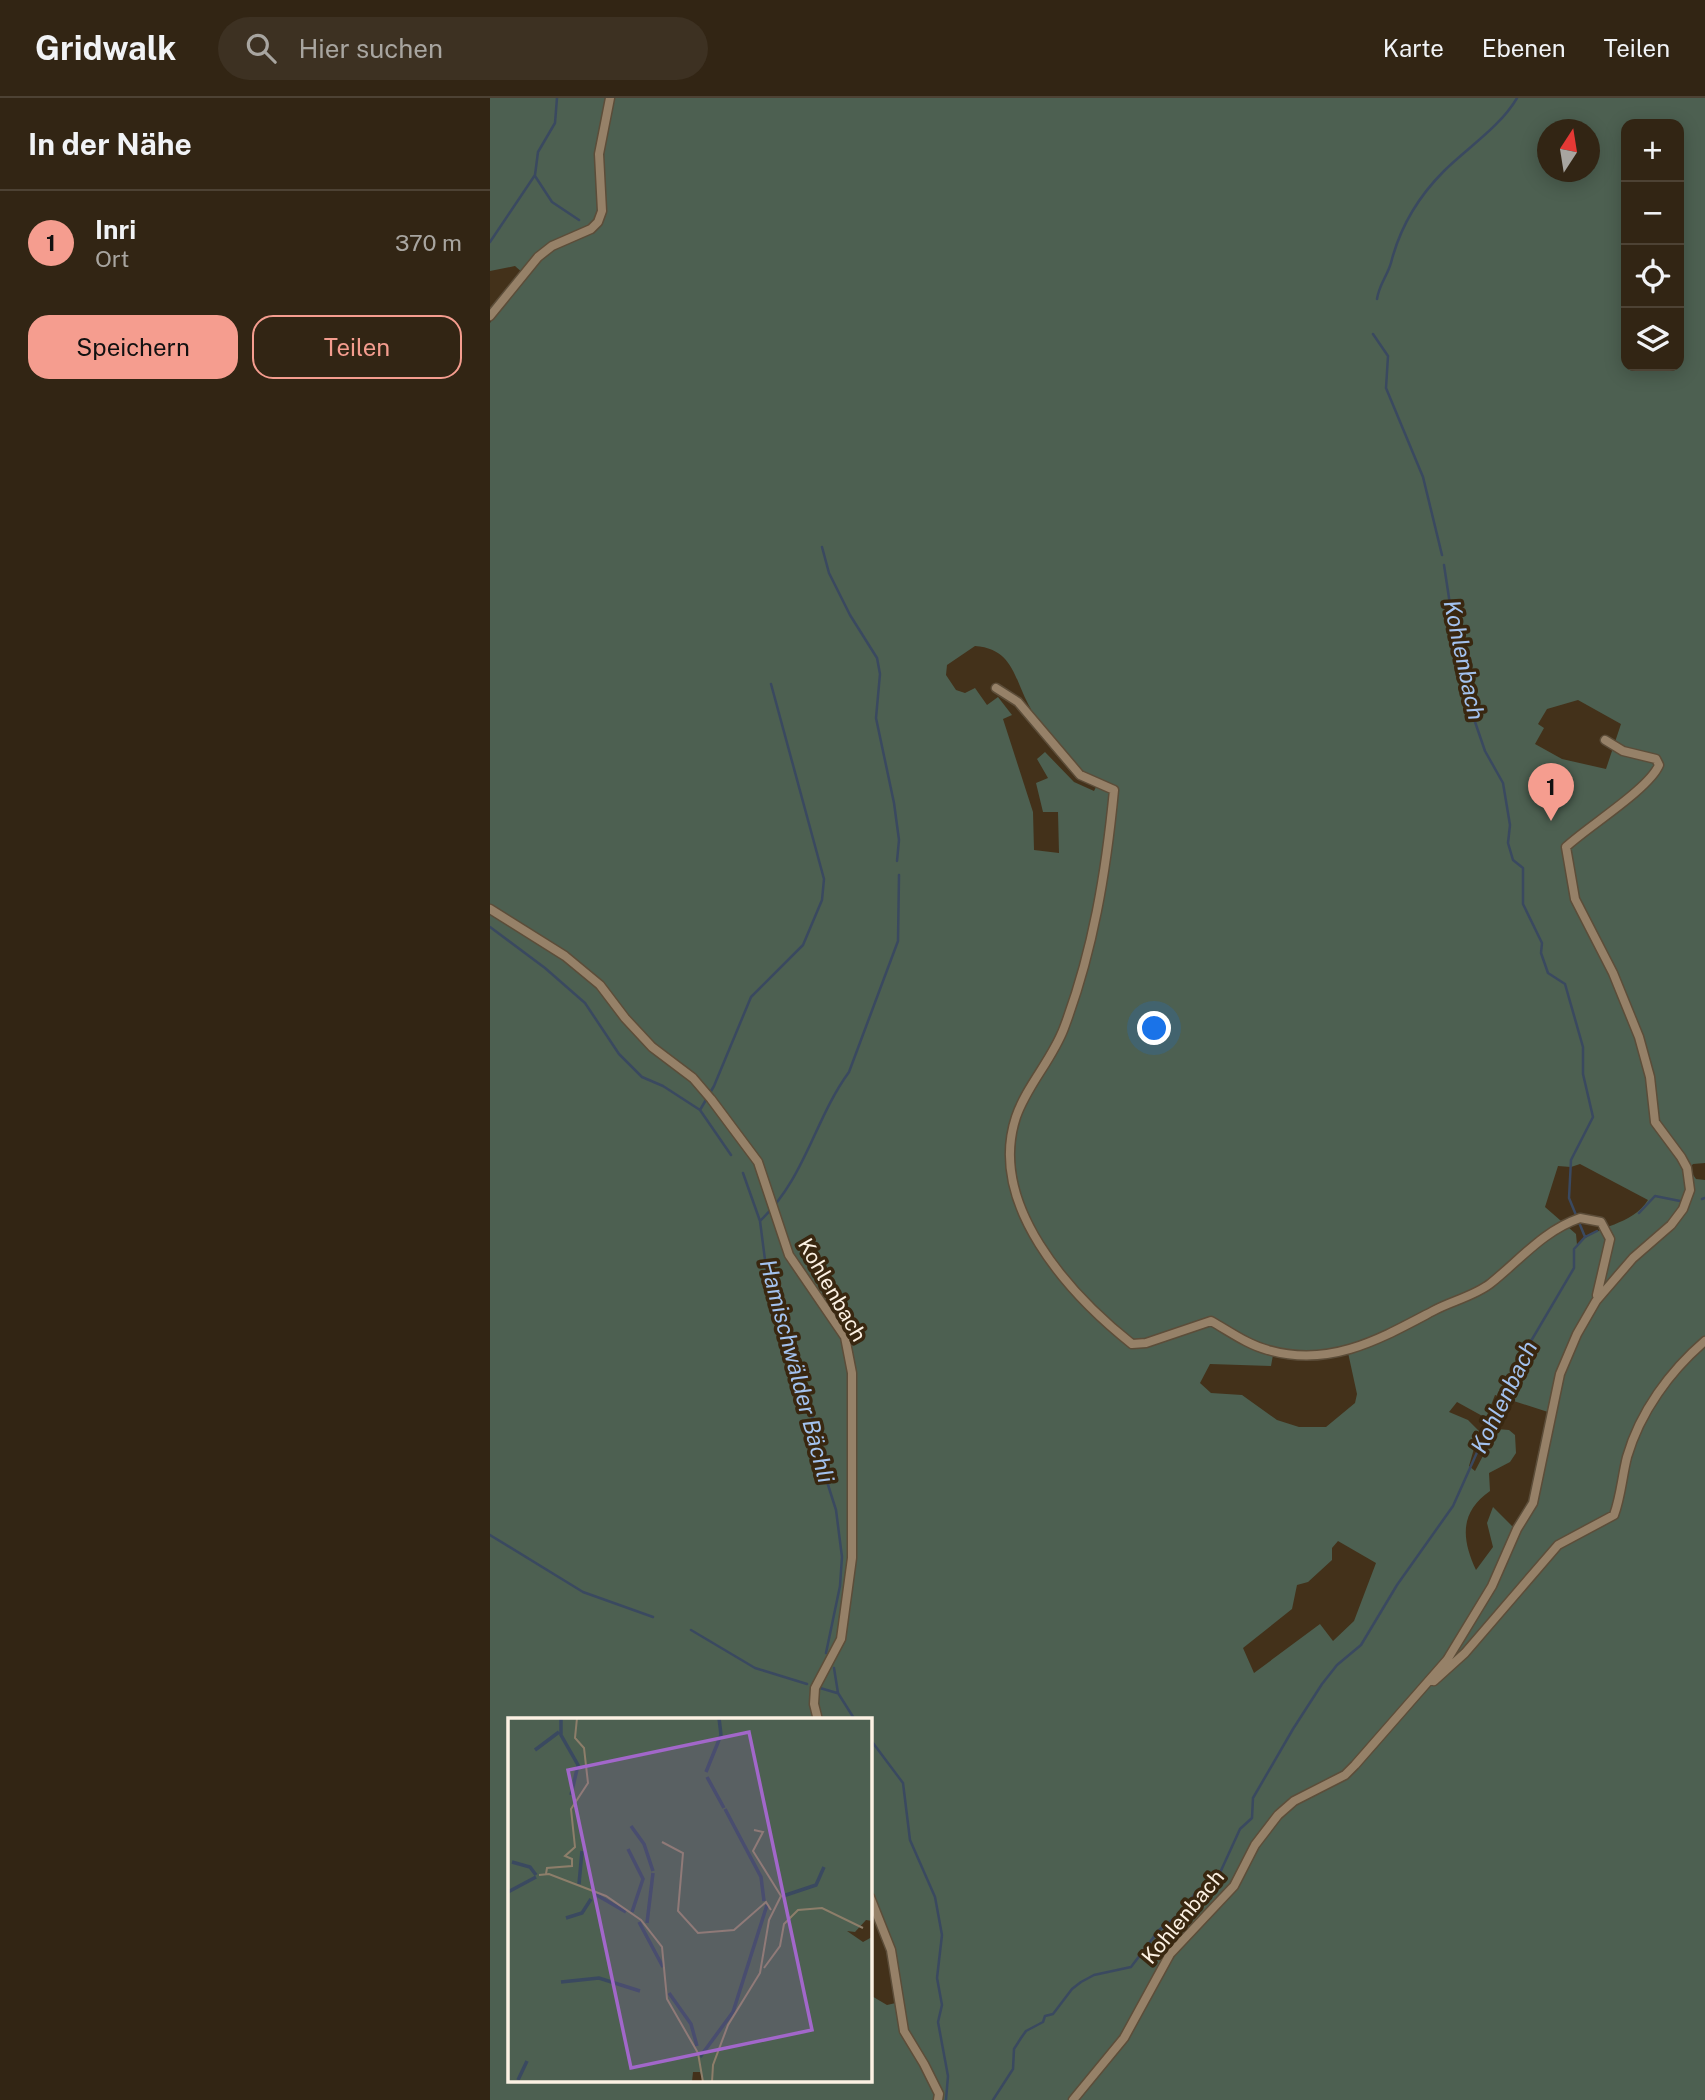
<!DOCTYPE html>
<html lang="de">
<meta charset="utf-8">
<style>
:root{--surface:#322514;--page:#3d3122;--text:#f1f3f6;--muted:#a8a5a0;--line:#4d4234;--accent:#f59d8f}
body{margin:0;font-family:"Public Sans",sans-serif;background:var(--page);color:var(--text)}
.controls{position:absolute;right:21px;top:21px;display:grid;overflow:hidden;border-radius:14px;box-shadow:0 4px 18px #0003}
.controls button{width:63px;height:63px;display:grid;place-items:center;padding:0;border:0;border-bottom:2px solid var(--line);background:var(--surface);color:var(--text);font:35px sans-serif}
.compass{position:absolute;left:1047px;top:21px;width:63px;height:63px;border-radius:50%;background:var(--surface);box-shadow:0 4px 18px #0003;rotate:12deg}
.you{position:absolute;left:665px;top:931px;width:24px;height:24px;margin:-18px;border:5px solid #fff;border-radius:50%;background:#1a73e8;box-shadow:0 0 0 10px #1a73e833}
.badge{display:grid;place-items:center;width:46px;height:46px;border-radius:50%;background:var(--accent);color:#111;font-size:23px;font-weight:700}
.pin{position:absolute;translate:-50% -58px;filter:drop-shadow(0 2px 4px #0008)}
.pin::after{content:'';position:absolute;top:37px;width:24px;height:21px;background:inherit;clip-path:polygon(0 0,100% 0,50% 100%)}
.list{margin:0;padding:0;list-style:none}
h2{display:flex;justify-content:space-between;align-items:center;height:91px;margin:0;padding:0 28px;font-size:30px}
h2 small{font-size:23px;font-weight:400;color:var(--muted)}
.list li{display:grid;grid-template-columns:46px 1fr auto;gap:21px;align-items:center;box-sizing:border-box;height:105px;padding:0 28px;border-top:2px solid var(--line)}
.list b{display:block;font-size:26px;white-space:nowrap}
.list p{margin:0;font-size:23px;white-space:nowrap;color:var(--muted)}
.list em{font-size:23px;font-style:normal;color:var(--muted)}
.actions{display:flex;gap:14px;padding:21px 28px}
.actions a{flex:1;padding:16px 0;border:2px solid var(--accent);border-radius:21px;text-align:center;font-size:24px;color:var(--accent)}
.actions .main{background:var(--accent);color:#111}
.icon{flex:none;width:38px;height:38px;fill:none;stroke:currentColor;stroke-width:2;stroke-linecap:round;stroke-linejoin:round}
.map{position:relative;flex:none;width:1215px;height:2002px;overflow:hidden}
header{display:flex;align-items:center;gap:42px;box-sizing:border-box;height:98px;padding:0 35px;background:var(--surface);border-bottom:2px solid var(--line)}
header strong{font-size:33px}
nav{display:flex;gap:38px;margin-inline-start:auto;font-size:24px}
.search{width:490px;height:63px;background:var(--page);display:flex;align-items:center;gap:18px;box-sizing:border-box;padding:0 24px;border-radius:38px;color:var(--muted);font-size:26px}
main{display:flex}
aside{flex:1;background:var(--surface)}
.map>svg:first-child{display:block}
.green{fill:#4d6051;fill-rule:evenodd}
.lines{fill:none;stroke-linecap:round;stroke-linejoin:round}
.stream{stroke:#3a4960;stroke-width:2.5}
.minor-casing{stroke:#5c4d39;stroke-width:11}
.minor{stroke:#968168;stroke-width:8}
.labels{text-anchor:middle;stroke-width:7;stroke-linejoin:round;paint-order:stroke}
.street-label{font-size:21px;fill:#fcf1e3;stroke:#392710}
.water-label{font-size:23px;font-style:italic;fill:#a3c2ef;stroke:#392710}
.inset-river{fill:none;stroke:#3a4960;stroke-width:3.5}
.inset-road{fill:none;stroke:#8d7e6a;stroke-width:2}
.view{fill:#a267ca;fill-opacity:0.15;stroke:#a267ca;stroke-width:3.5}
.inset-edge{fill:none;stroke:#fcf1e3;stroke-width:3.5}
</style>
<header>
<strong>Gridwalk</strong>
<div class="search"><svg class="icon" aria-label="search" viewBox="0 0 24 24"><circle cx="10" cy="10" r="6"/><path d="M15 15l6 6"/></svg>Hier suchen</div>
<nav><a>Karte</a><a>Ebenen</a><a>Teilen</a></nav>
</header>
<main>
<aside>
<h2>In der Nähe<small></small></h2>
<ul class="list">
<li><span class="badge">1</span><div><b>Inri</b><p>Ort</p></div><em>370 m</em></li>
</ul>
<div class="actions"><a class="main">Speichern</a><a>Teilen</a></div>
</aside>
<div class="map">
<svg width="1215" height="2002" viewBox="0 0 1215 2002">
<rect width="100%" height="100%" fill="#43311a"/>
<path class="green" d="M0 0H1215V1065L1203 1066 1199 1071 1206 1081 1215 1082V2002H0V225L34 176 25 168 0 173ZM1136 26H1189V268H1136ZM1058 32H1100V74H1058ZM485 548C525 551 524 583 541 611L538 617C558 644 575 673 607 687L604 693 584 684 555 654 547 661 558 680 546 685 553 714H568L569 755 544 752 543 714 513 621 522 617 508 599 497 607 485 590 475 595 466 592 456 577 457 567ZM1088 602 1131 626 1116 671 1072 661 1045 646 1054 630 1048 626 1057 611ZM1090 1066 1158 1102C1142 1128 1108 1126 1087 1147L1086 1136 1055 1109 1068 1068 1081 1069ZM857 1250 867 1296 865 1305 836 1329H809L787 1322 752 1297 721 1295 710 1285 720 1266 781 1268 783 1257ZM1005 1297 1058 1314 1047 1361 1045 1396 1023 1429 1003 1409 997 1425 1003 1449 986 1472C971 1440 970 1414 1000 1393L999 1375 1020 1364 1026 1355 1025 1337 1019 1332 1007 1331 985 1373 979 1368 989 1333 978 1322 959 1314 967 1304 996 1320ZM848 1443 886 1465 864 1523 843 1543 830 1526 764 1575 753 1550 802 1511 807 1487 818 1484 842 1462V1450ZM19 1622H380V1808L403 1853 410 1904 397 1907 380 1897V1983H19Z"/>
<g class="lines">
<path class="stream" d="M45 78 62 104 89 122
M0 144 45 77 48 54 65 25 67 0
M887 201C889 186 899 176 902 161 911 128 929 98 954 73 977 50 1010 29 1027 0
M883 236 898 258 896 290 933 379 952 457
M332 449 339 475 360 517 387 560 390 576 386 620 404 705 409 742 407 763
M0 829 55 870 95 905 129 956 152 979 173 988 210 1012 241 1057
M210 1012 224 988 261 899 313 847 332 802 334 781 281 586
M253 1075 270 1123 278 1185 288 1203 287 1216 312 1294 321 1308 326 1349 346 1412 352 1459 350 1488 336 1555
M1212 1101 1215 1100
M1149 1115 1165 1098 1190 1103
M270 1123C316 1079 324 1022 359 974L408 843 409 777
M1095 1139 1107 1133
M0 1437 93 1494 163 1519
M201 1532 265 1570 317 1586
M344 1570 348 1595 365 1622
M330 1590 347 1595
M380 1641 413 1685 420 1742 445 1799 452 1837 447 1880 452 1907 448 1924 458 1978 456 2002
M503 2002 523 1971 524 1951 531 1940 536 1933 553 1924 555 1918 563 1916 582 1891 591 1884 604 1877 641 1869 669 1832 690 1816 707 1793 729 1777 750 1731 762 1720 763 1700 803 1631 832 1586 847 1567 871 1547 907 1487 963 1408 1024 1272 1084 1170V1151L1095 1139 1079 1100 1081 1062 1103 1019 1093 976V949L1075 886 1058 875 1051 855 1052 845 1033 806V770L1023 762 1018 745 1020 727 1013 685 995 653 984 621 976 569 966 546 954 467"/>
<defs>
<path id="minor" d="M0 218 48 159 62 148 101 131 108 124 112 113 109 56 120 0
M506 590 528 604 590 677 624 692C616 775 603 853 574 930 562 962 537 987 526 1019 497 1106 579 1196 642 1246L656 1245 721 1223C739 1233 758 1247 778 1252 840 1270 890 1241 943 1213 961 1203 985 1198 1001 1185 1031 1161 1053 1133 1090 1120L1111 1124 1120 1141 1107 1197
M0 811 75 858 110 887 135 920 162 949 203 980 221 1001 268 1064 299 1157 355 1239 362 1275V1460L351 1541 325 1590 324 1606 328 1622
M944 1583 975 1555 1068 1447 1124 1417C1131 1398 1132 1379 1137 1359 1150 1314 1180 1273 1215 1243
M380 1799 401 1852 414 1933 434 1966 449 1996 448 2002
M583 2002 634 1940 680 1856 744 1788 765 1747 788 1717 804 1703 855 1677 865 1667 957 1562 1002 1488 1027 1431 1043 1405 1070 1276 1087 1236 1106 1203 1143 1160 1181 1127 1193 1111 1200 1092 1197 1070 1191 1059 1165 1024 1160 979 1149 939 1123 875 1085 801 1076 749C1097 729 1159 691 1169 667L1166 661 1133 653 1115 642"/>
</defs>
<use href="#minor" class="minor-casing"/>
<use href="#minor" class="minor"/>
</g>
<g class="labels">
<g class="street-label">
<text transform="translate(342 1192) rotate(60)" y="7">Kohlenbach</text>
<text transform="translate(693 1819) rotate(-50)" y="7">Kohlenbach</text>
</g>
<g class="water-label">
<text transform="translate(974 562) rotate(78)" y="8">Kohlenbach</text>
<text transform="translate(307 1273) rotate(75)" y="8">Hamischwälder Bächli</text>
<text transform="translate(1014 1299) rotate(-64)" y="8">Kohlenbach</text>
</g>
</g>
<g transform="translate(18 1620)">
<rect width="364" height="364" fill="#43311a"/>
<path d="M0 0H364V215V203L358 202 347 214 339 213 355 224 364 219V364H196L192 354H185L184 364H0Z" fill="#4d6051"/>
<path class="inset-river" d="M53 0V17L70 47 63 77M27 32 51 14M198 54 213 17 211 0M199 59 216 90M217 91 253 159 256 183M123 108 136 126 145 153M120 131 135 161 124 194M4 144 22 149 28 157M71 166 74 133M0 174 28 159M87 176 118 194M275 178 308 167 316 149M58 200 74 195 83 181M131 204 155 249M139 205 145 155M53 264 91 260 132 273M161 275 183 306 189 328M192 339 225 294 259 187M10 362 19 343"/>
<path class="inset-road" d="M154 124 175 135 170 193 190 215 226 212 258 184 263 192M38 156 39 150 64 148V141L57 138 67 129 63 91 80 65 76 30 67 20 69 0M31 157 41 156 98 178 133 202 154 229 159 281 190 335 195 364M256 250 272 228 276 206 290 192 314 190 355 210M204 364 205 347 220 307 252 255 261 202 273 178 245 133 255 114 246 112"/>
<path class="view" d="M241 14 304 312 123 350 60 52Z"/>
<rect width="364" height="364" class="inset-edge"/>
</g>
</svg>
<div class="controls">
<button>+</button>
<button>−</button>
<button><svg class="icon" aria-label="locate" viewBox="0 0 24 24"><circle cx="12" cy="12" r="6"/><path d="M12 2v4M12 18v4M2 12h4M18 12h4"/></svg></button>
<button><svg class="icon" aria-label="layers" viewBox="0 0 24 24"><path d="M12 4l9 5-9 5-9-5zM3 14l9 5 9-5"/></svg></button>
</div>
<svg class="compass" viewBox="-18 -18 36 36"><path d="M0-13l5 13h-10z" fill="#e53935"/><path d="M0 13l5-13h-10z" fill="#a8a5a0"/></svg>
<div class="you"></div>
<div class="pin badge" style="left:1061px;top:723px">1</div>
</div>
</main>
